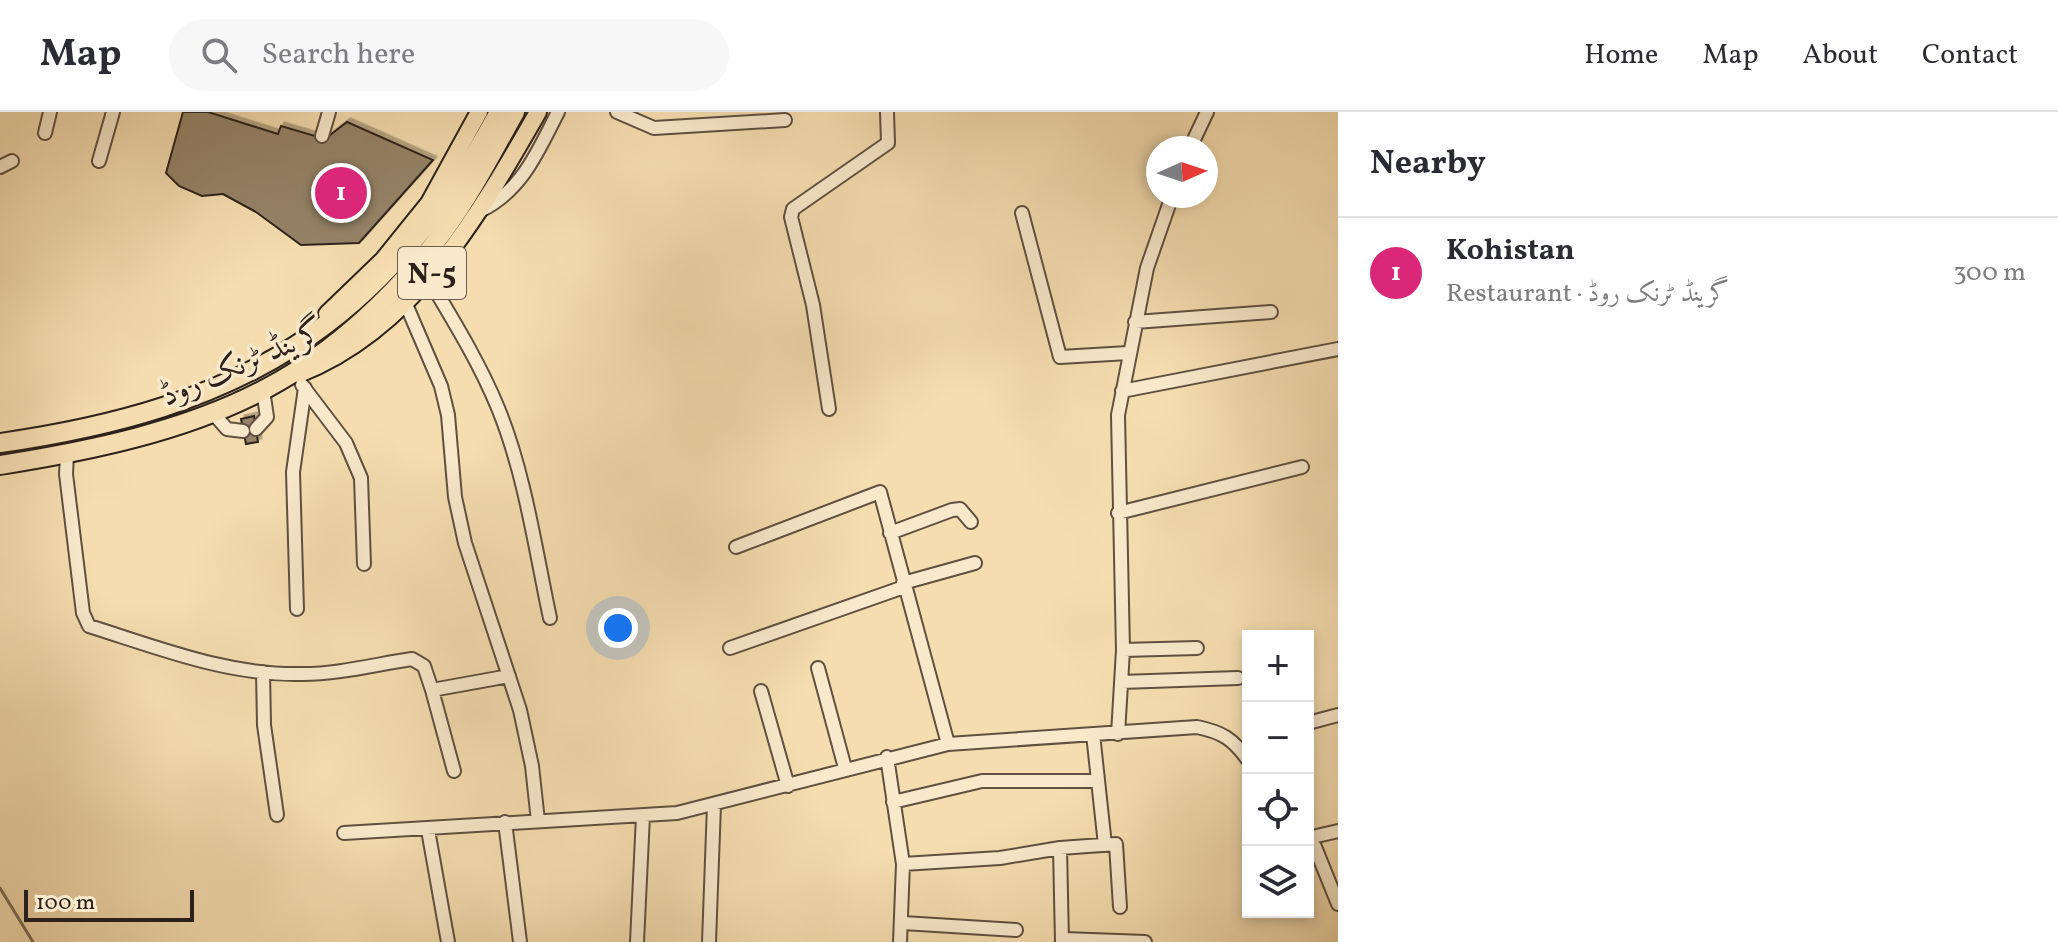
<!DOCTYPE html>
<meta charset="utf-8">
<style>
:root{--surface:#fff;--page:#f7f7f7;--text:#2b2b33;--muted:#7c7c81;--line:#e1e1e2;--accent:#db2777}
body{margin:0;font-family:Vollkorn,Amiri,serif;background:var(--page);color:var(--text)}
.controls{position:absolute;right:24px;bottom:24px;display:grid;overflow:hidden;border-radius:0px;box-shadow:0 4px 12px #0003}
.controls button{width:72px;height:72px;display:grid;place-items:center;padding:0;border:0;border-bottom:2px solid var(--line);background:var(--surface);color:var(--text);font:40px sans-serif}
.compass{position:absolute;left:1146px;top:24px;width:72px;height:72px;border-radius:50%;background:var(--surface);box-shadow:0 4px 12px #0003;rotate:87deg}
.scale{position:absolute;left:24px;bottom:20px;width:170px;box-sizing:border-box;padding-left:8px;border:4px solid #2d211b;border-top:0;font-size:22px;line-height:28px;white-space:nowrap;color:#2d211b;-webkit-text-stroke:6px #f8e9cc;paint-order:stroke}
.you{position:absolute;left:618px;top:516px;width:28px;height:28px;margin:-20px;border:6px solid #fff;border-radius:50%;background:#1a73e8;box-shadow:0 0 0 12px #1a73e833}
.badge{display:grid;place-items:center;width:52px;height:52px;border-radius:50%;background:var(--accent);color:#fff;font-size:26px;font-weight:700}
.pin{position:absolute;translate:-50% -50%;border:4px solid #fff;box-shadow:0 2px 8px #0006}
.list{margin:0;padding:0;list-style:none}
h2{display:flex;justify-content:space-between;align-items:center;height:104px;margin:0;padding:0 32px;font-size:34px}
h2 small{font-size:26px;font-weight:400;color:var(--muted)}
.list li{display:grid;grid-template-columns:52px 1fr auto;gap:24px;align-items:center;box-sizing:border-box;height:112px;padding:0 32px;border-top:2px solid var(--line)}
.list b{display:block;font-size:30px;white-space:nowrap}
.list p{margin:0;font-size:26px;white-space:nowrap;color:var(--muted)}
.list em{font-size:26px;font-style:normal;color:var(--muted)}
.icon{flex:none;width:44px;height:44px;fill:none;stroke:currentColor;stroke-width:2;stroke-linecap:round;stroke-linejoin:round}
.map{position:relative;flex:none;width:1338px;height:830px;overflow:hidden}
header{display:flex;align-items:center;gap:48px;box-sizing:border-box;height:112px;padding:0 40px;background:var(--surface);border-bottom:2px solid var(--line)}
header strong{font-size:38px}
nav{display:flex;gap:44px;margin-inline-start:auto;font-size:28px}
.search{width:560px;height:72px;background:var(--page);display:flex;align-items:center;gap:20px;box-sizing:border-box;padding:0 28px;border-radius:44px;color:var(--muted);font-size:30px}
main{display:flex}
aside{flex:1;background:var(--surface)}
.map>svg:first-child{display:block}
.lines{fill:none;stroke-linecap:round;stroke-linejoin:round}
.stream{stroke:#7c6b56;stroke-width:3}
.building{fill:#958368;stroke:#2d211b;stroke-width:2;filter:url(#shadow)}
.minor-casing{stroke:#5f5040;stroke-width:16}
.major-casing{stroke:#2d211b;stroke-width:20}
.highway-casing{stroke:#2d211b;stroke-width:22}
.minor{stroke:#f8e9cc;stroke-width:12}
.major{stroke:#f5ddb0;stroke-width:16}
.highway{stroke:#f5ddb0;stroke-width:18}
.labels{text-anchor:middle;stroke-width:7;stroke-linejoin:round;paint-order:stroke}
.shield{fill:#f8e9cc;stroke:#6a5d50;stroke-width:2}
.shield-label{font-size:30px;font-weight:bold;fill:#2d211b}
.street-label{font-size:32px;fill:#2d211b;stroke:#f8e9cc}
</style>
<header>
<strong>Map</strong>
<div class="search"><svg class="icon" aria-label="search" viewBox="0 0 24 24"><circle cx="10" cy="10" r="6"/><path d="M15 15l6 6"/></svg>Search here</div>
<nav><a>Home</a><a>Map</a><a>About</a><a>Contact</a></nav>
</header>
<main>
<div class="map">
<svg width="1338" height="830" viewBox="0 0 1338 830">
<defs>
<filter id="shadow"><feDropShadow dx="3.5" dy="-3.5" stdDeviation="0" flood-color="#0004"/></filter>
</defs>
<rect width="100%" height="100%" fill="#f5ddb0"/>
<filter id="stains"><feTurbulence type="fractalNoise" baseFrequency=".0025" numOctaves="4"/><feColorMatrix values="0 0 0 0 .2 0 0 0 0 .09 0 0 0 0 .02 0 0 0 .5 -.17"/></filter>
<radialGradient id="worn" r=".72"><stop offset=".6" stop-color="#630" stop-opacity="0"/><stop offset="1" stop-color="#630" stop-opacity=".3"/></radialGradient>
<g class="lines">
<path class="stream" d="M0 776 33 830"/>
</g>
<path class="building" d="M183 0H208L278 22 281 14 325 27 347 10 433 48 359 131 301 133 256 100 223 82 202 84 179 74 166 61Z
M254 304 258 330 246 332 241 307Z"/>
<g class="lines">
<defs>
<path id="minor" d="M617 0 654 16 785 8
M45 21 50 0
M322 24 329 0
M1190 36 1207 0
M99 49 113 0
M0 55 12 49
M482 98C523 77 538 39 558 0
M1022 101 1060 245 1128 241
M428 166C453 208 479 250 498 296 525 362 535 436 550 506
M405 190 441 274 448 303 455 385 465 431 520 598 532 654 538 709
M1135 210 1271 200
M302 273 346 331 361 366 364 452
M1122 279 1338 237
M829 297 813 193 791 105 793 97 888 31 887 0
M212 300 227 317 243 319
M256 317 267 305 263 278
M67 343 66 362 83 501 89 514C159 536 229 564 303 562 339 562 377 552 412 547L424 554 432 578 509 564
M1118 401 1302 355
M890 421 952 398 960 397 971 410
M736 435 880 380 948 632
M903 471 975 451
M297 497 293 360 305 276
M730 536 904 475
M1123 538 1197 536
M818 556 845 656
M263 560 264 613 277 703
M1121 570 1238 566
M432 578 454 659
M761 579 788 674
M1308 611 1338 603
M1093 622 1105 733
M1118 622 1123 538 1118 303 1147 156 1172 84
M887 645 903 752 900 830
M893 690 982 669H1097
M505 710 520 830
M428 718 448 830
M344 721 677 701 948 632 1197 615C1222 620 1233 627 1248 648
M1308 726 1338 719
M1308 727 1315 735 1338 792
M1060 736 1062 830
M903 752 1000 746 1060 736 1116 732 1120 795
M903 811 1016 818
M1064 827 1145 830
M637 830 643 704
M709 830 714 693"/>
<path id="major" d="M327 202 383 148 429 91 479 0
M299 262C414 217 479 103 538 0"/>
<path id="highway" d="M0 331C239 297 382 216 499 0
M0 353C89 339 187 319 267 276 335 240 398 181 443 120 471 82 492 41 515 0"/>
</defs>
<use href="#minor" class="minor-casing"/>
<use href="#major" class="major-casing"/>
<use href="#highway" class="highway-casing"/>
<use href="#minor" class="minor"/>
<use href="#major" class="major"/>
<use href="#highway" class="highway"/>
</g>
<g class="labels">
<rect class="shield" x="398" y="135" width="68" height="52" rx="6"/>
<g class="shield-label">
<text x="432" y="171">N-5</text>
</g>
<g class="street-label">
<text transform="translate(242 250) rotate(-23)" y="11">گرینڈ ٹرنک روڈ</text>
</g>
</g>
<rect width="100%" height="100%" filter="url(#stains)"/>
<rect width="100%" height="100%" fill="url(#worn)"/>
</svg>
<div class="controls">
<button>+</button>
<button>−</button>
<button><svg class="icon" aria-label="locate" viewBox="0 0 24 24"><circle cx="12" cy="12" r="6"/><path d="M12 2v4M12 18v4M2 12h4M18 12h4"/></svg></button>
<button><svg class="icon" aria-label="layers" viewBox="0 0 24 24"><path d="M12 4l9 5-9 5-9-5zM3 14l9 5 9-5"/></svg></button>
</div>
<svg class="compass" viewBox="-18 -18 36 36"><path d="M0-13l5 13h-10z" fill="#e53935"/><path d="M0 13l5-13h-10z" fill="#7c7c81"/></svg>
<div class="scale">100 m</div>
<div class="you"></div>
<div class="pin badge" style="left:341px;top:81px">1</div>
</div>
<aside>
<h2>Nearby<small></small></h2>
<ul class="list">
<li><span class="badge">1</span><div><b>Kohistan</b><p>Restaurant · گرینڈ ٹرنک روڈ</p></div><em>300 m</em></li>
</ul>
</aside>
</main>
